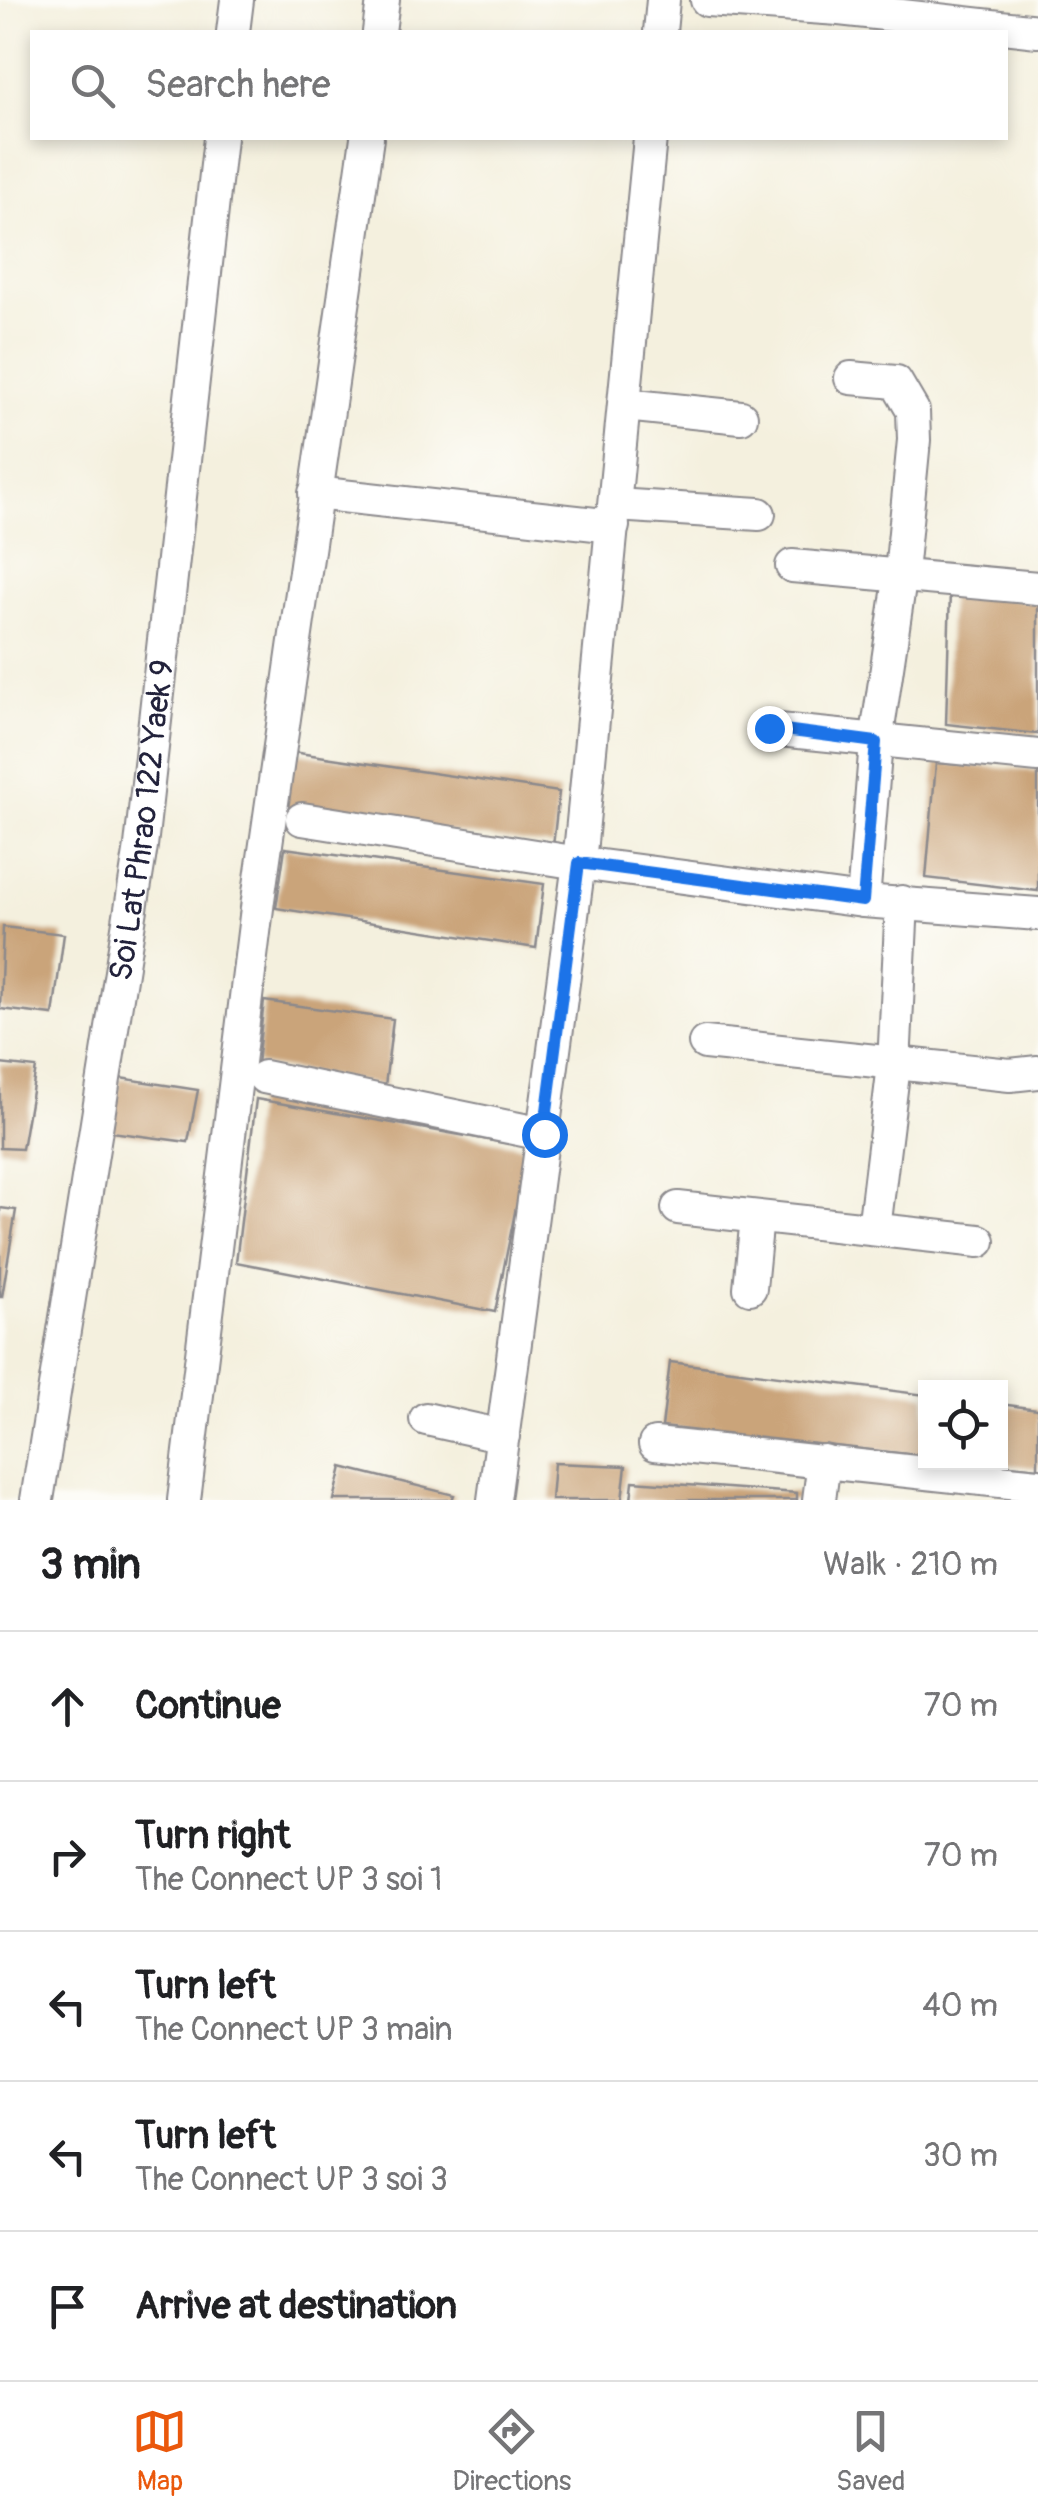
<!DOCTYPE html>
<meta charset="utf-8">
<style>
:root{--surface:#fff;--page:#f2f2f2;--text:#202124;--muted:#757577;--line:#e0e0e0;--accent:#ea580c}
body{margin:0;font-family:Pangolin,sans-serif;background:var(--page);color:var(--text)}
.controls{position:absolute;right:30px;bottom:30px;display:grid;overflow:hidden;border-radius:0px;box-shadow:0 5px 15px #0003}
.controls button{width:90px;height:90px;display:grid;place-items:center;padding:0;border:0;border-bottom:2px solid var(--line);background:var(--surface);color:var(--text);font:50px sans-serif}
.stop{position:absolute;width:30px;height:30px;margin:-22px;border:8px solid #1a73e8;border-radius:50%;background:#fff}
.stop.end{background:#1a73e8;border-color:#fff;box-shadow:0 2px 10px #0008}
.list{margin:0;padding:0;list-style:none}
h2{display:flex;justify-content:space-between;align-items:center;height:130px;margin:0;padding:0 40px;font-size:42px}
h2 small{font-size:32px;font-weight:400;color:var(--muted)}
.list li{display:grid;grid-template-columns:65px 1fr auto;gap:30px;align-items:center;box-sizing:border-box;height:150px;padding:0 40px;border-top:2px solid var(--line)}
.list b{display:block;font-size:38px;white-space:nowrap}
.list p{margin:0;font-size:32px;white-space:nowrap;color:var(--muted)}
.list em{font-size:32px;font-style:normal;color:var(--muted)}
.icon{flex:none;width:55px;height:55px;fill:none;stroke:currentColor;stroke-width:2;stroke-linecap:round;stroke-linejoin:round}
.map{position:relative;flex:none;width:1038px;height:1500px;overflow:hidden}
.search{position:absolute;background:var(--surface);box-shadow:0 5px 15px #0003;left:30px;right:30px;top:30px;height:110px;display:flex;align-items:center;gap:25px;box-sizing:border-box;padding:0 35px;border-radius:0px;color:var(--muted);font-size:38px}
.sheet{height:880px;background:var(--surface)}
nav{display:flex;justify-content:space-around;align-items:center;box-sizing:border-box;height:140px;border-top:2px solid var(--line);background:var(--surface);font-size:28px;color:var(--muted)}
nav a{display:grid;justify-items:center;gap:5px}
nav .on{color:var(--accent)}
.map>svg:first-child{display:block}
.building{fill:#caa47a}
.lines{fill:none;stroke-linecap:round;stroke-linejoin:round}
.minor-casing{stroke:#8b898c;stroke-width:36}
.minor{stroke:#fff;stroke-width:32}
.route{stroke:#1a73e8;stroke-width:12}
.labels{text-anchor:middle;stroke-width:8;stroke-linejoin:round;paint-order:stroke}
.street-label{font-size:32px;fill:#22223b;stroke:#fdfcf7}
</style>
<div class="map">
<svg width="1038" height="1500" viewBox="0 0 1038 1500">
<rect width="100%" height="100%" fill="#fdfcf7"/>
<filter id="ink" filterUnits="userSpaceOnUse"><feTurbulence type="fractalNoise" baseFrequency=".01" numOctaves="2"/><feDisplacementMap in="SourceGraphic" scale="20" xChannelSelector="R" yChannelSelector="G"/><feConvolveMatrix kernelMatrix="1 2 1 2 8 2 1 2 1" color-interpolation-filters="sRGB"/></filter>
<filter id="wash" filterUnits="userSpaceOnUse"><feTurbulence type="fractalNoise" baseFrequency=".0048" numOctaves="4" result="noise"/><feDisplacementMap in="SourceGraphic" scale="40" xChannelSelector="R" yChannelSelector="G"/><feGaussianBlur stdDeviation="2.25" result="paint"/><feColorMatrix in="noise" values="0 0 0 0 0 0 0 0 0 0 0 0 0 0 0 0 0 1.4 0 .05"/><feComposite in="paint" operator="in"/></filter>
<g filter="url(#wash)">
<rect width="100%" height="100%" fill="#f4f0de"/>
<g id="blocks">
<path class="building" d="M950 591 1038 602V734L946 724Z
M292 752 559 792 553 846 283 808Z
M936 763 1038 771V891L926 878Z
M285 848 544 884 536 948 276 908Z
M3 927 64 934 53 1015 0 1009Z
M264 1001 393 1019 385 1086 257 1064Z
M0 1064 36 1068 22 1149 0 1148Z
M120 1078 198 1090 188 1142 111 1132Z
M256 1099 528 1147 495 1312 236 1262Z
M0 1208 16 1210 2 1297H0Z
M670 1362 926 1395V1456L662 1427Z
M1000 1404 1038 1409V1468L1000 1464Z
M554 1463 626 1466 622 1500H551Z
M342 1467 454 1495 452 1500H334Z
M633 1481 797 1493V1500H631Z"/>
</g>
</g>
<g filter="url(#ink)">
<use href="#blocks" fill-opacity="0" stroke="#8b898c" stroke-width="2.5"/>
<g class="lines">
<defs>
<g id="minor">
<path d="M707 0 839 9 1038 31"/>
<path d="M233 32 237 0"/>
<path d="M379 32 383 0"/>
<path d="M660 32 663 0"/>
<path d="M851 378 896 382 913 411 914 440 901 573 876 742 863 901"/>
<path d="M625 405 741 417"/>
<path d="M315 493 613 526"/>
<path d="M615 505 759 514"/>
<path d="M792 566 1038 588"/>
<path d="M769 729 1038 756"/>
<path d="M302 819 579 863 863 901 1038 914"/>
<path d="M705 1043 1010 1075 1038 1072"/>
<path d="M264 1077 543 1134"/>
<path d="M678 1208 979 1241"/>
<path d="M874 1229 894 1065 902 902"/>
<path d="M750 1288 757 1217"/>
<path d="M426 1419 503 1436"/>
<path d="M655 1444 1038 1485"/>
<path id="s1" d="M37 1500 141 846 220 138"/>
<path d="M184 1500 258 900 367 138"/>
<path d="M494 1500 579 863 650 138"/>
<path d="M819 1500 824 1461"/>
</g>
</defs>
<use href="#minor" class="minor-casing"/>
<use href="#minor" class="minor"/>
</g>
</g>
<g class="lines" filter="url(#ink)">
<path class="route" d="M544 1134 579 863 863 901 876 742 769 728"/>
</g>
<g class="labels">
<g class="street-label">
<text dy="11" stroke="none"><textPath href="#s1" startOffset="688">Soi Lat Phrao 122 Yaek 9</textPath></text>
</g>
</g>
</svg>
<div class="controls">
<button><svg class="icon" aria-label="locate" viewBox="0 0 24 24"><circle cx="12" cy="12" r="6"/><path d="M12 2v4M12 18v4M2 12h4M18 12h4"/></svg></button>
</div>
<div class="stop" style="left:544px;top:1134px"></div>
<div class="stop end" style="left:769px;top:728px"></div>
<div class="search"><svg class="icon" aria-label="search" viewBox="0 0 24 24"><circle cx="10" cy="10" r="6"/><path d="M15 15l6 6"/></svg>Search here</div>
</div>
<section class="sheet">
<h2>3 min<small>Walk · 210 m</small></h2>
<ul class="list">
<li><svg class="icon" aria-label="ahead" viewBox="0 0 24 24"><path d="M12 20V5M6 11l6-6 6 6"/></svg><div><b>Continue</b></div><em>70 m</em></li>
<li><svg class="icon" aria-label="right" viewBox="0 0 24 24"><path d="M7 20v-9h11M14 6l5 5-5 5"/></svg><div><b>Turn right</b><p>The Connect UP 3 soi 1</p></div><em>70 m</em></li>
<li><svg class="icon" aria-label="left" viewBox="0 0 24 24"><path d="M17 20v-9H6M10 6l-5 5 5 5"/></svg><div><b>Turn left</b><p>The Connect UP 3 main</p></div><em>40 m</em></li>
<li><svg class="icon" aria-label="left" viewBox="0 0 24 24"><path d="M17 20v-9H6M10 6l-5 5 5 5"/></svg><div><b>Turn left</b><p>The Connect UP 3 soi 3</p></div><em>30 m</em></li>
<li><svg class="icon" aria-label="arrive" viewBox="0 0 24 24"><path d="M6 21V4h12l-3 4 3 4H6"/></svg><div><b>Arrive at destination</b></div></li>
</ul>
</section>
<nav>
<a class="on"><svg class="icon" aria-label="map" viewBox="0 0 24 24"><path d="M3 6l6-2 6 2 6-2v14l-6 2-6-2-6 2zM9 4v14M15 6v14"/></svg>Map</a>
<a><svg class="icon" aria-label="directions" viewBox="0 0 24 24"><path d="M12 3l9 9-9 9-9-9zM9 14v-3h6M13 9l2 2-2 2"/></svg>Directions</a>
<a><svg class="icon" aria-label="saved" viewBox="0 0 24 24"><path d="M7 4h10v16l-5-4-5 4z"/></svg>Saved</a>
</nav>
